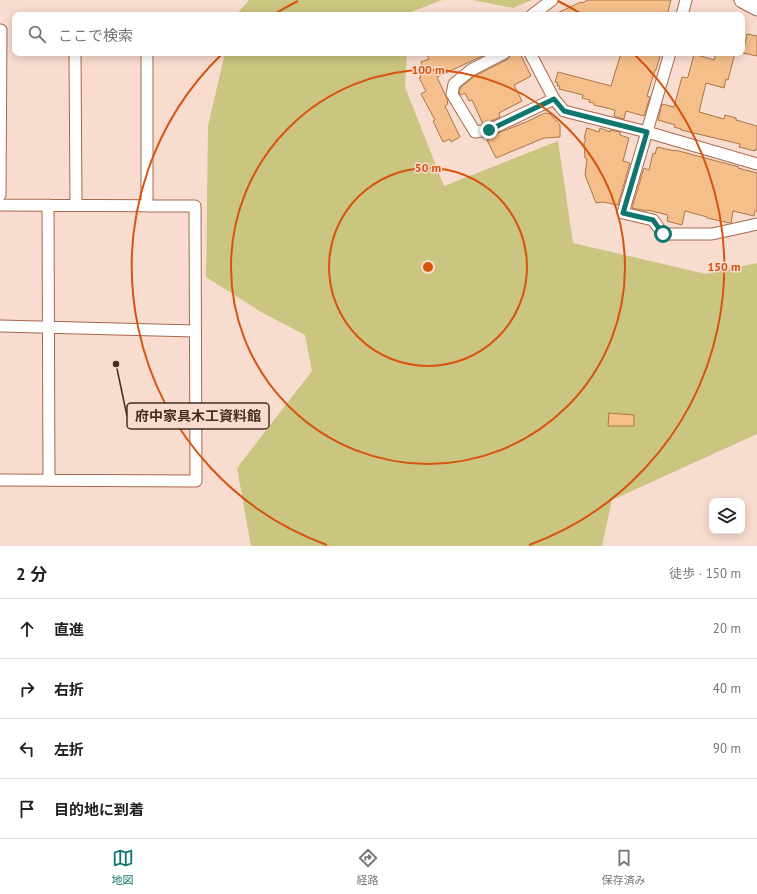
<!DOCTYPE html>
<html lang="ja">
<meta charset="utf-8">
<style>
:root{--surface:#fff;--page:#f6f6f6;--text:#222;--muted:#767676;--line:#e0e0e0;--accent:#0f766e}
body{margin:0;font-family:"PT Sans","Noto Sans JP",sans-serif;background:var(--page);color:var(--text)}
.controls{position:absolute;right:12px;bottom:12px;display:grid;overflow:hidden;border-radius:8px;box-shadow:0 2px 10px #0003}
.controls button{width:36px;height:36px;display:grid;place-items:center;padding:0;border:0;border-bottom:1px solid var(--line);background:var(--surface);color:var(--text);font:20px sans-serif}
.stop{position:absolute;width:12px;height:12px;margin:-9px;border:3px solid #0f766e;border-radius:50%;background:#fff}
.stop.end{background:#0f766e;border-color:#fff;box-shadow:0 1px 4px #0008}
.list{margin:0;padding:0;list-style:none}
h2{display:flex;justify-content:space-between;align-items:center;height:52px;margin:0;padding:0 16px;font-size:17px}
h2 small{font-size:13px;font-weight:400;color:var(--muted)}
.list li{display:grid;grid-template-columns:26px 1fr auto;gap:12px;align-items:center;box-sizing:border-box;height:60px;padding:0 16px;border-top:1px solid var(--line)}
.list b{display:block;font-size:15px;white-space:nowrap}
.list em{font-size:13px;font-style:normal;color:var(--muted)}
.icon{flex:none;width:22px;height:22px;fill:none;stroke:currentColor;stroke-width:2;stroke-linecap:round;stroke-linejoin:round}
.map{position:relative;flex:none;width:757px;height:546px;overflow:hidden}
.search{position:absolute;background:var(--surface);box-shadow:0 2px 10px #0003;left:12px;right:12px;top:12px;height:44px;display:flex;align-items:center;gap:10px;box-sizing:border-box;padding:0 14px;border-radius:8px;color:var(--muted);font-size:15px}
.sheet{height:292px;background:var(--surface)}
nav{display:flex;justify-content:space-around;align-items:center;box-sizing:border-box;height:56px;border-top:1px solid var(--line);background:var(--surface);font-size:11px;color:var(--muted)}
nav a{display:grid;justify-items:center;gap:2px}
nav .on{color:var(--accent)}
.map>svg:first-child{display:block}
.green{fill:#cac580}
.building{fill:#f5bf8b;stroke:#a97745}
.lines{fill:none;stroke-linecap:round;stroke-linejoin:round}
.minor-casing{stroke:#a7684c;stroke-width:13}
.secondary-casing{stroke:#a7684c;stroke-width:17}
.minor{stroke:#fff;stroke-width:11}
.secondary{stroke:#fff;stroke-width:15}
.route{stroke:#0f766e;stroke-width:5}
.ring{fill:none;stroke:#d8540e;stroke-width:2}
.centre{fill:#d8540e;stroke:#f9dcd0;stroke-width:2}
.ring-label{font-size:12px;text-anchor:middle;font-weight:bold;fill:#d8540e;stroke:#f9dcd0;stroke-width:3;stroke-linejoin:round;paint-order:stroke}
.leader{fill:none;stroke:#472c20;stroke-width:1.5}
.callout-dot{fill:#472c20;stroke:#f9dcd0;stroke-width:1.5}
.callout{fill:#f9dcd0;stroke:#472c20;stroke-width:1.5}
.callout-label{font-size:14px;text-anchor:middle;font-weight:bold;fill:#472c20}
</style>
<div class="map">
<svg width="757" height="546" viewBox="0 0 757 546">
<rect width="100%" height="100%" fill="#f9dcd0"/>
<path class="green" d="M249 0H442L411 12 410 15H236Z
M473 0H532L513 8Z
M225 53H407L405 87 444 186 558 141 573 243 706 274 757 263V434L612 500 602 546H251L237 468 312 371 305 335 261 312 206 277 208 126Z"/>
<path class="building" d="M588 0H671L667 15H553L581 2 582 3Z
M747 34 757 36V56L743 53Z
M426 53H489L437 77 448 101H447L448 104 445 106 460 137 451 142 450 139 443 142 433 121 435 120 421 94 426 91 419 78 421 77 420 75 423 73 420 66 422 65 421 62 429 59Z
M511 53H520L531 76 514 85 522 101 499 113 500 117 487 123 483 124 472 100 469 101 465 93 461 95 459 93 460 89 461 87 475 76 508 59 510 56Z
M621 53H661L656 70H655L647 96 650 97 644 116 626 111 624 119 614 116 615 110 594 105V103L589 102 590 100 582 98 583 95 559 89 560 86H557L558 83 555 82 558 72 611 86Z
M716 53H735L728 80 726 79 724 88 706 83 699 112 724 119 725 115 736 118V120L757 126V150L755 149V151L739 147 740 144 681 130V129L674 127 675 125 658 120 662 104 674 107 682 77 687 78 688 77 694 54 714 60Z
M545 113 550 114 560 125V137L544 138 496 158 487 140 489 139 488 137 526 122Z
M587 128 599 132 600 128 610 132V130L620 132V135L629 138 623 161 630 163 618 205 603 202 596 203 585 175 587 159 585 158 584 143 586 139 584 138Z
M657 147 675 151V150L739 167 738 168 757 173V211H755L754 216 733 211 731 223H730L707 218V217L685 211 682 225 667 221 668 215 647 210V211L632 208 644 168 649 170 653 153 655 154Z
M609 413 634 415V426H608Z"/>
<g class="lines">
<defs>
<path id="minor" d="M532 15 552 0
M682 15 686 0
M75 53 76 205
M504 53 471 70 454 84 452 94 475 132 489 130 554 99
M530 53 554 99 564 111 647 132 757 164
M670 53 623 213 653 220 663 234H712L757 224
M0 195 1 30
M0 205 195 206 196 481 0 480
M48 205 49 480
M147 206V53
M0 326 195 331"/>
<path id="secondary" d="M742 0 757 8"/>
</defs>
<use href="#minor" class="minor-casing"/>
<use href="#secondary" class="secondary-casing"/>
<use href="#minor" class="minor"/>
<use href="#secondary" class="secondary"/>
</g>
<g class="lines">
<path class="route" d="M489 130 554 99 564 111 647 132 623 213 653 220 663 234"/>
</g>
<g class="ring">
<circle cx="428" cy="267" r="99"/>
<circle cx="428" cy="267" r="197"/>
<path d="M327 545A296 296 0 0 1 222 54M273 15A296 296 0 0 1 298 1M558 1A296 296 0 0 1 583 15M634 54A296 296 0 0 1 529 545"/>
</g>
<circle cx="428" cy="267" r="6" class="centre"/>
<g class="ring-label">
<text x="428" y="74">100 m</text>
<text x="428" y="172">50 m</text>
<text x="724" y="271">150 m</text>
</g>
<path class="leader" d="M116 364L127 416"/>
<circle class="callout-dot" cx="116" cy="364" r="4"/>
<rect class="callout" x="127" y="403" width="142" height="26" rx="4"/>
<g class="callout-label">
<text x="198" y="421">府中家具木工資料館</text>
</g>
</svg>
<div class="controls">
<button><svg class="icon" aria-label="layers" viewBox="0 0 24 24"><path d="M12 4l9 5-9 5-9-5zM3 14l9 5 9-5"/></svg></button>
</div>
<div class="stop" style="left:663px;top:234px"></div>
<div class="stop end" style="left:489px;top:130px"></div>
<div class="search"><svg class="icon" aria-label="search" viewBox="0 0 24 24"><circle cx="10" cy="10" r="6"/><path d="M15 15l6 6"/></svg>ここで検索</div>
</div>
<section class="sheet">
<h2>2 分<small>徒歩 · 150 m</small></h2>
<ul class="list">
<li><svg class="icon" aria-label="ahead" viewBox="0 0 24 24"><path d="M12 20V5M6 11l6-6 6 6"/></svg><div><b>直進</b></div><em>20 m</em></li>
<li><svg class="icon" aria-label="right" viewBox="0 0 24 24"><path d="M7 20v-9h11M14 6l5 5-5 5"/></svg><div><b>右折</b></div><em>40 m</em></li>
<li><svg class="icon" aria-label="left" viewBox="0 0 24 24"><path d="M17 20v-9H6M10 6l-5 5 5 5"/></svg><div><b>左折</b></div><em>90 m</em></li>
<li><svg class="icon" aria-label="arrive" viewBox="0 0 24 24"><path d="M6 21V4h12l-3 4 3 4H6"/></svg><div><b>目的地に到着</b></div></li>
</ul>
</section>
<nav>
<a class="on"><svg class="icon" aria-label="map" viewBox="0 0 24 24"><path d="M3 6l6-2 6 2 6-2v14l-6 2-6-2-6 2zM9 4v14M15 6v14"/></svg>地図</a>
<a><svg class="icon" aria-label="directions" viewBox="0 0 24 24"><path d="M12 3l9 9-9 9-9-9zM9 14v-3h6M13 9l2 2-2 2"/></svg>経路</a>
<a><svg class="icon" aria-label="saved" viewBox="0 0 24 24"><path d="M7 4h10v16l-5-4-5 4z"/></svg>保存済み</a>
</nav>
